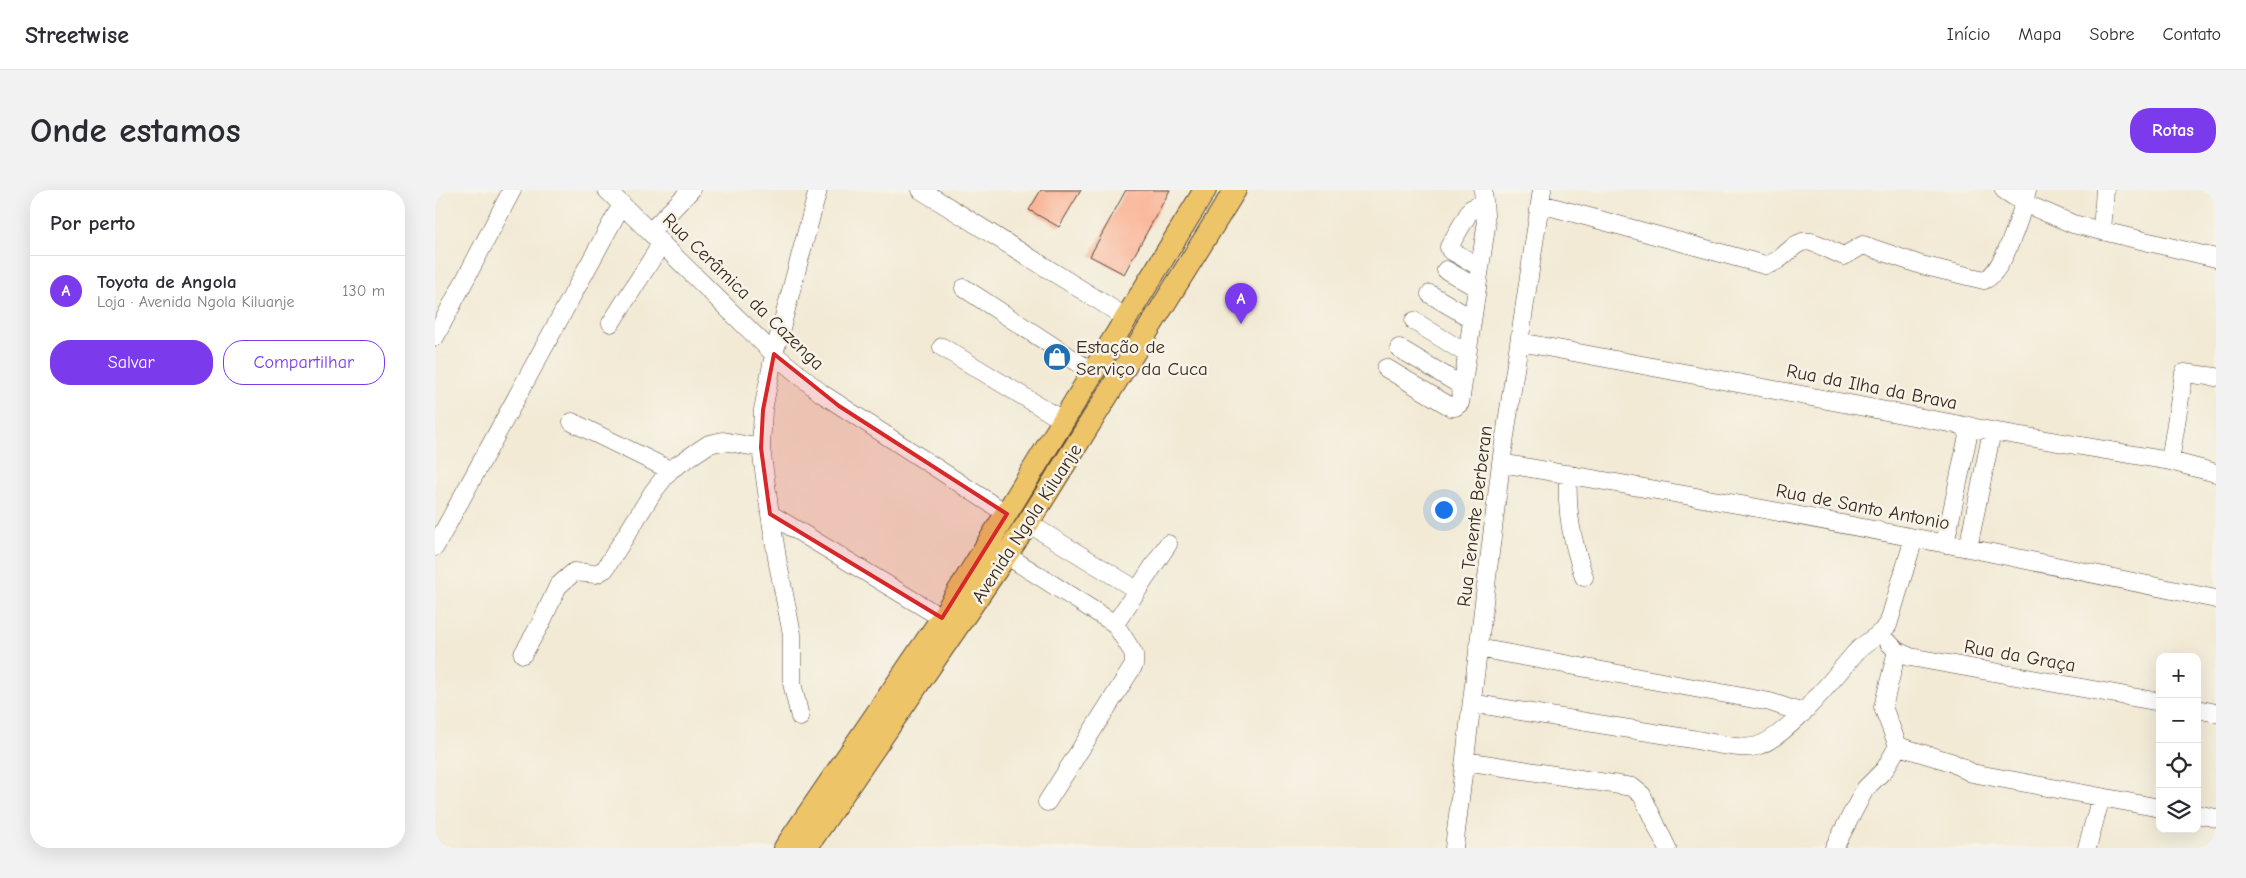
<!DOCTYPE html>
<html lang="pt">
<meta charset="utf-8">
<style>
:root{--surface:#fff;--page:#f2f2f3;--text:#2b2b33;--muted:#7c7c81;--line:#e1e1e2;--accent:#7c3aed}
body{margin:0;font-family:"Comic Neue",sans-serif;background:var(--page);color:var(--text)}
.controls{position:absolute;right:15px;bottom:15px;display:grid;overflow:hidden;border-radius:10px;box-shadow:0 5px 20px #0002}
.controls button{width:45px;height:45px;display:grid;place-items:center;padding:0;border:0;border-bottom:1px solid var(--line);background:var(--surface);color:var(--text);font:25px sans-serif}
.you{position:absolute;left:1008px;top:319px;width:18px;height:18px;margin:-12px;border:4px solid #fff;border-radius:50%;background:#1a73e8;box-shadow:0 0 0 8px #1a73e833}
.badge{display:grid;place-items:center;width:32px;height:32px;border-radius:50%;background:var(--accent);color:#fff;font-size:16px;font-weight:700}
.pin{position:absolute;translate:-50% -41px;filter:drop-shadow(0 1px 2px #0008)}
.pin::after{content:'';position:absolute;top:26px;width:18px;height:15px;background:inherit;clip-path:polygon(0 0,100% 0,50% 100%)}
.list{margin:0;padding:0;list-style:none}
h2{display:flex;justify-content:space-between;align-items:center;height:65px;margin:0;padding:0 20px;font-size:21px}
h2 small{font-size:16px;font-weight:400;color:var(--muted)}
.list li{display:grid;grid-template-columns:32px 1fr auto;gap:15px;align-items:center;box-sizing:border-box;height:70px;padding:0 20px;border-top:1px solid var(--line)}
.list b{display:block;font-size:19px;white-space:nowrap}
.list p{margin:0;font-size:16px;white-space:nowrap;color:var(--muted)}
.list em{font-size:16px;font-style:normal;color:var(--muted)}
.actions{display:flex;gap:10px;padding:15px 20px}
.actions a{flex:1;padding:11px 0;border:1px solid var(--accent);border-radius:20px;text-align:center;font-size:18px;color:var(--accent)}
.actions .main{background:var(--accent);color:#fff}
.icon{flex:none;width:28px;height:28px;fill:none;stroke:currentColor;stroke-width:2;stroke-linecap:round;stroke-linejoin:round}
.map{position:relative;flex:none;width:1781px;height:658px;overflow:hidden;border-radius:20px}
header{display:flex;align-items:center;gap:30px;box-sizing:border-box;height:70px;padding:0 25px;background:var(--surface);border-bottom:1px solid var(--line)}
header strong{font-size:24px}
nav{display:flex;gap:28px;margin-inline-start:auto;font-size:18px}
.intro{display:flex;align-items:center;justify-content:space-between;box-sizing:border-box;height:120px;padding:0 30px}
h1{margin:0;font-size:35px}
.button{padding:12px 22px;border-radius:20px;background:var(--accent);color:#fff;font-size:18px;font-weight:700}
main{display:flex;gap:30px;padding:0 30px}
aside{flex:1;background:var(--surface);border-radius:20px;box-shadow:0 5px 20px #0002}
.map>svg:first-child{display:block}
.building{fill:#faaf90}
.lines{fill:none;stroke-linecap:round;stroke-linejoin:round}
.minor-casing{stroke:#564739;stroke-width:19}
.major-casing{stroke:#564739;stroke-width:24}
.minor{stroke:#fff;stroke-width:18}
.major{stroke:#eec469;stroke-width:22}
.marked{fill:#d62828;fill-opacity:0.2;stroke:#d62828;stroke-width:4;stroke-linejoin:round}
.labels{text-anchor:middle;stroke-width:5;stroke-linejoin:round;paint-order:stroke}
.street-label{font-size:19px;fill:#3b2a1e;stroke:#f7f3e8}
.poi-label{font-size:19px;fill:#3b2a1e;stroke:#f7f3e8;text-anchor:start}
</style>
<header>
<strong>Streetwise</strong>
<nav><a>Início</a><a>Mapa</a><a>Sobre</a><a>Contato</a></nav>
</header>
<div class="intro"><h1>Onde estamos</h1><a class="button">Rotas</a></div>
<main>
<aside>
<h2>Por perto<small></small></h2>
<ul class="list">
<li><span class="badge">A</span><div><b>Toyota de Angola</b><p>Loja · Avenida Ngola Kiluanje</p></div><em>130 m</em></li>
</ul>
<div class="actions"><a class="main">Salvar</a><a>Compartilhar</a></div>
</aside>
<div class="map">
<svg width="1781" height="658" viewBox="0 0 1781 658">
<rect width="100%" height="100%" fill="#f7f3e8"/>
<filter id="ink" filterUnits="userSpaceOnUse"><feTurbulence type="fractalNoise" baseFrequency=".02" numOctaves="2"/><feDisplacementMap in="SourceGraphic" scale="10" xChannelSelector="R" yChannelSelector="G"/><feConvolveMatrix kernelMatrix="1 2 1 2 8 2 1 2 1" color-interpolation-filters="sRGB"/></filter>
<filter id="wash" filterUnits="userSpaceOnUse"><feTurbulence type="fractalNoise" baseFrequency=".0096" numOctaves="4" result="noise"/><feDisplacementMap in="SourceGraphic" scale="20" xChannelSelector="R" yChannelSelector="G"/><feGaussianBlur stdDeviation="1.12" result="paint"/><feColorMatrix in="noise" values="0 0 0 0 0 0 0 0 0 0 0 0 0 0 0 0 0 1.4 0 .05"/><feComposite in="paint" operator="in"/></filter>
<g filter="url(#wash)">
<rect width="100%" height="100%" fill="#f2ead5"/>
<g id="blocks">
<path class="building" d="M606 0H646L624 37 594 20Z
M691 0H735L689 84 655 66Z"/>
</g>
</g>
<g filter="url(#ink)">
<use href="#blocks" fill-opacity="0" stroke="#564739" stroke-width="1"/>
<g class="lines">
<defs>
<path id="minor" d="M172 0 339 164 386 203 572 324
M383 0 339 164 328 220 326 258 335 324 507 428
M486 0 692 128
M1569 0 1589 13 1638 34 1781 68
M1106 14 1330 75C1351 72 1357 48 1376 52 1387 55 1398 62 1409 66L1428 55 1486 75 1549 90C1568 85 1588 19 1592 0
M1667 41 1670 0
M215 42 256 0
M1045 77 1015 60 1014 57 1036 19 1049 13
M1011 80 1042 98
M529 98 659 183
M995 104 1037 129
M979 131 1032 164
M176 133 227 53
M0 147 77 0
M1085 152 1557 241 1735 271 1781 283
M507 157 629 231
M964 158 1027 196
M951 178 1016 217H1020L1025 213 1051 37 1048 0
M137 232 235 280
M1735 271 1749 183 1781 187
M1066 273 1307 315 1533 358 1781 409
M1133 284C1131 323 1137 350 1149 387
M335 324 343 374 357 444V493L365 527
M593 333 702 400
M1510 354 1535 236
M0 357 187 14
M1533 358 1557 241
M571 365 680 434
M1454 453 1462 461 1475 467 1725 512
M1043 458 1335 512 1368 523
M1462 461 1448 517 1463 556 1516 572 1537 583 1725 618
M88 464 106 433 123 396 139 382 161 384 170 379 218 302 235 280 274 254 288 251 326 258
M1037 513C1108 525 1179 537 1251 548 1270 551 1305 561 1322 556 1354 546 1398 488 1421 462 1431 452 1444 446 1453 435L1479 348
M1762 519 1781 523
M1030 571 1197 597 1207 605 1232 658
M612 612 699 475V464L680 434 733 354
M1762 624 1781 628
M1019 658 1066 273 1107 0
M1399 658 1430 599 1450 579 1463 556
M1652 658 1666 607"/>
<path id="major" d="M350 658 507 428 770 0
M371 658 593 333 800 0"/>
</defs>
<use href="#minor" class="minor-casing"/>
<use href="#major" class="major-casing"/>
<use href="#minor" class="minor"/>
<use href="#major" class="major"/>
</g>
</g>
<path class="marked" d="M339 164 404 216 572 324 507 428 335 324 326 258 328 220Z"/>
<defs>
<symbol id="shop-disc" viewBox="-11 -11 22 22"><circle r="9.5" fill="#1f6fb2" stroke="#f7f3e8"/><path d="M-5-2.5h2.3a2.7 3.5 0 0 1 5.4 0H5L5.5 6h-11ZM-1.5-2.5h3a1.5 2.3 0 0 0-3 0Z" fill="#fff"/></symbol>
</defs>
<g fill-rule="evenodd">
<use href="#shop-disc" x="606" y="151" width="32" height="32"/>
</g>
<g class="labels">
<g class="street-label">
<text transform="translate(309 101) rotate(44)" y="7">Rua Cerâmica da Cazenga</text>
<text transform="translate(1437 196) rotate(11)" y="7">Rua da Ilha da Brava</text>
<text transform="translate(1428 316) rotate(11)" y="7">Rua de Santo Antonio</text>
<text transform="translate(1039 326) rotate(-83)" y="7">Rua Tenente Berberan</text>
<text transform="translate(591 333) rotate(-57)" y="7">Avenida Ngola Kiluanje</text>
<text transform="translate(1585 465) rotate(10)" y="7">Rua da Graça</text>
</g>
<g class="poi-label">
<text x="641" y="163">Estação de<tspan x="641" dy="22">Serviço da Cuca</tspan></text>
</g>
</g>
</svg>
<div class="controls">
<button>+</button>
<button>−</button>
<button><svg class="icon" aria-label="locate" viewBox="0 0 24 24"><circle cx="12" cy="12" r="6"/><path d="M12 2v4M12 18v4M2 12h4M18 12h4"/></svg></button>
<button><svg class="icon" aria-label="layers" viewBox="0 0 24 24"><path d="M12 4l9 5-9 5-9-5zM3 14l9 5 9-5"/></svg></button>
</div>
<div class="you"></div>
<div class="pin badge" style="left:806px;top:134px">A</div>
</div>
</main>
